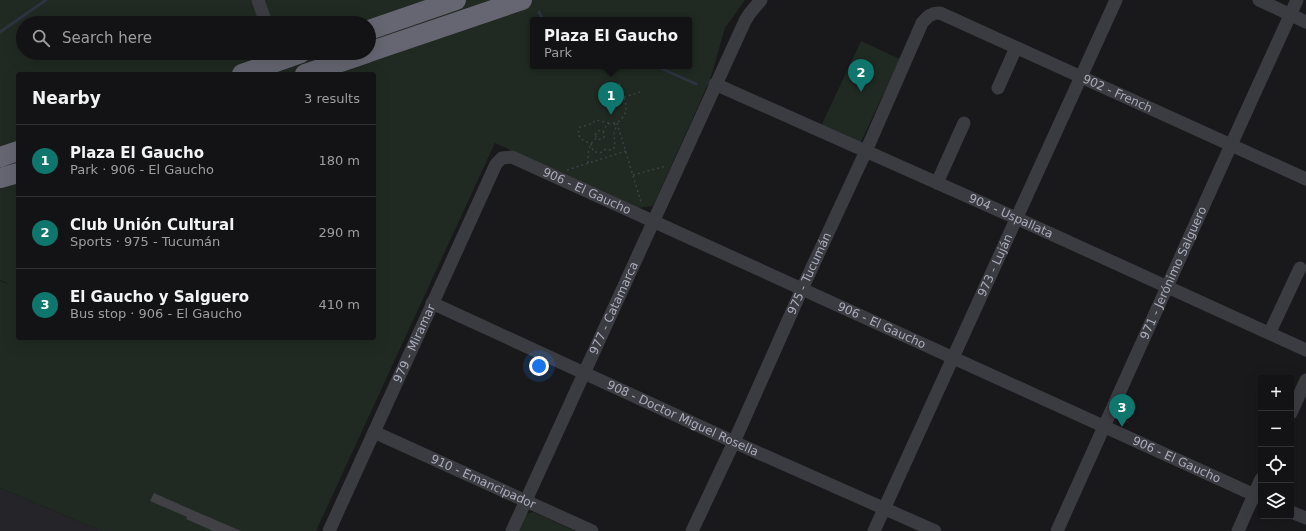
<!DOCTYPE html>
<meta charset="utf-8">
<style>
:root{--surface:#131214;--page:#202022;--text:#f1f3f6;--muted:#9d9ea0;--line:#323234;--accent:#0f766e}
body{margin:0;font-family:"DejaVu Sans",sans-serif;background:var(--page);color:var(--text)}
.controls{position:absolute;right:12px;bottom:12px;display:grid;overflow:hidden;border-radius:4px;box-shadow:0 4px 16px #0002}
.controls button{width:36px;height:36px;display:grid;place-items:center;padding:0;border:0;border-bottom:1px solid var(--line);background:var(--surface);color:var(--text);font:20px sans-serif}
.you{position:absolute;left:539px;top:366px;width:14px;height:14px;margin:-10px;border:3px solid #fff;border-radius:50%;background:#1a73e8;box-shadow:0 0 0 6px #1a73e833}
.badge{display:grid;place-items:center;width:26px;height:26px;border-radius:50%;background:var(--accent);color:#fff;font-size:13px;font-weight:700}
.pin{position:absolute;translate:-50% -33px;filter:drop-shadow(0 1px 2px #0008)}
.pin::after{content:'';position:absolute;top:21px;width:14px;height:12px;background:inherit;clip-path:polygon(0 0,100% 0,50% 100%)}
.popup{position:absolute;left:530px;top:17px;width:162px;height:52px;box-sizing:border-box;display:grid;place-content:center;border-radius:4px;background:var(--surface);filter:drop-shadow(0 1px 3px #0005);font-size:13px;white-space:nowrap;color:var(--muted)}
.popup b{font-size:15px;color:var(--text)}
.popup::after{content:'';position:absolute;left:50%;top:100%;margin-left:-8px;border:8px solid transparent;border-top-color:var(--surface)}
.list{margin:0;padding:0;list-style:none}
h2{display:flex;justify-content:space-between;align-items:center;height:52px;margin:0;padding:0 16px;font-size:17px}
h2 small{font-size:13px;font-weight:400;color:var(--muted)}
.list li{display:grid;grid-template-columns:26px 1fr auto;gap:12px;align-items:center;box-sizing:border-box;height:72px;padding:0 16px;border-top:1px solid var(--line)}
.list b{display:block;font-size:15px;white-space:nowrap}
.list p{margin:0;font-size:13px;white-space:nowrap;color:var(--muted)}
.list em{font-size:13px;font-style:normal;color:var(--muted)}
.icon{flex:none;width:22px;height:22px;fill:none;stroke:currentColor;stroke-width:2;stroke-linecap:round;stroke-linejoin:round}
.map{position:relative;flex:none;width:1306px;height:531px;overflow:hidden}
.search{position:absolute;background:var(--surface);box-shadow:0 4px 16px #0002;left:16px;top:16px;width:360px;height:44px;display:flex;align-items:center;gap:10px;box-sizing:border-box;padding:0 14px;border-radius:22px;color:var(--muted);font-size:15px}
.panel{position:absolute;background:var(--surface);box-shadow:0 4px 16px #0002;left:16px;top:72px;width:360px;height:268px;border-radius:4px}
.map>svg:first-child{display:block}
.built{fill:#252428}
.green{fill:#202922;fill-rule:evenodd}
.lines{fill:none;stroke-linecap:round;stroke-linejoin:round}
.stream{stroke:#2d3440;stroke-width:3}
.building{fill:#404045}
.path{stroke:#3f4047;stroke-width:1.5;stroke-dasharray:2 3;stroke-linecap:butt}
.minor{stroke:#3b3b42;stroke-width:13}
.highway{stroke:#656671;stroke-width:20}
.labels{text-anchor:middle;stroke-width:4;stroke-linejoin:round;paint-order:stroke}
.street-label{font-size:12px;fill:#aaacbb;stroke:#141316}
</style>
<div class="map">
<svg width="1306" height="531" viewBox="0 0 1306 531">
<rect width="100%" height="100%" fill="#19181b"/>
<path class="built" d="M0 488 102 531H0Z"/>
<path class="green" d="M0 0H745L725 28 710 80 653 206 638 208 495 143 316 531H102L0 488V281L11 285 0 280ZM533 20H689V66H533ZM23 23H369V53H23ZM18 74H374V338H18Z
M861 41 900 59 860 144 821 126Z
M533 512 575 531H518L526 514Z"/>
<g class="lines">
<path class="stream" d="M539 12 543 20
M0 32 46 0
M656 66 696 84"/>
</g>
<path class="building" d="M154 493 190 509 241 531H213L186 519 187 517 150 501Z"/>
<g class="lines">
<path class="path" d="M624 97 640 92
M618 122C632 112 624 97 619 83
M609 123 596 120 591 124 580 127 578 134 581 139 591 144 593 151 600 153 606 149 611 150 615 147 614 134 616 127 614 123
M617 123 641 202
M595.5 135a4.5 4.5 0 1 1 9 0a4.5 4.5 0 1 1-9 0Z
M603 132 607 124 615 123
M588 163C588 153 588 144 597 138
M567 170 626 151
M633 175 666 166"/>
<g class="minor">
<path d="M258 0 266 23"/>
<path d="M1259 0 1306 22"/>
<path id="s1" d="M715 84 1016 218 1306 350"/>
<path d="M998 88 1016 48"/>
<path d="M937 183 964 123"/>
<path id="s2" d="M432 303 734 442 935 531"/>
<path d="M1270 332 1300 268"/>
<path d="M1291 413 1306 380"/>
<path id="s3" d="M374 432 592 531"/>
<path d="M1291 512 1306 518"/>
<path id="s4" d="M329 531 496 164 502 158 512 157 1261 498"/>
<path id="s5" d="M512 531 745 21 750 13 761 0"/>
<path id="s6" d="M692 531 734 442 802 289 866 151 922 23C928 16 931 13 940 13L1306 179"/>
<path id="s7" d="M874 531 1116 0"/>
<path id="s8" d="M1057 531 1231 145 1297 0"/>
<path d="M1238 531 1261 479"/>
</g>
<path class="highway" d="M369 30 456 0
M369 52 522 0
M242 74 301 53
M305 74 367 53
M0 157 18 151
M0 178 18 173"/>
</g>
<g class="labels">
<g class="street-label">
<text dy="4" stroke="none"><textPath href="#s6" startOffset="774">902 - French</textPath></text>
<text dy="4" stroke="none"><textPath href="#s4" startOffset="504">906 - El Gaucho</textPath></text>
<text dy="4" stroke="none"><textPath href="#s1" startOffset="324">904 - Uspallata</textPath></text>
<text dy="4" stroke="none"><textPath href="#s7" startOffset="292">973 - Luján</textPath></text>
<text dy="4" stroke="none"><textPath href="#s8" startOffset="283">971 - Jerónimo Salguero</textPath></text>
<text dy="4" stroke="none"><textPath href="#s6" startOffset="283">975 - Tucumán</textPath></text>
<text dy="4" stroke="none"><textPath href="#s5" startOffset="245">977 - Catamarca</textPath></text>
<text dy="4" stroke="none"><textPath href="#s4" startOffset="828">906 - El Gaucho</textPath></text>
<text dy="4" stroke="none"><textPath href="#s4" startOffset="206">979 - Miramar</textPath></text>
<text dy="4" stroke="none"><textPath href="#s2" startOffset="276">908 - Doctor Miguel Rosella</textPath></text>
<text dy="4" stroke="none"><textPath href="#s4" startOffset="1152">906 - El Gaucho</textPath></text>
<text dy="4" stroke="none"><textPath href="#s3" startOffset="120">910 - Emancipador</textPath></text>
</g>
</g>
</svg>
<div class="controls">
<button>+</button>
<button>−</button>
<button><svg class="icon" aria-label="locate" viewBox="0 0 24 24"><circle cx="12" cy="12" r="6"/><path d="M12 2v4M12 18v4M2 12h4M18 12h4"/></svg></button>
<button><svg class="icon" aria-label="layers" viewBox="0 0 24 24"><path d="M12 4l9 5-9 5-9-5zM3 14l9 5 9-5"/></svg></button>
</div>
<div class="you"></div>
<div class="pin badge" style="left:611px;top:115px">1</div>
<div class="popup"><b>Plaza El Gaucho</b>Park</div>
<div class="pin badge" style="left:861px;top:92px">2</div>
<div class="pin badge" style="left:1122px;top:427px">3</div>
<div class="search"><svg class="icon" aria-label="search" viewBox="0 0 24 24"><circle cx="10" cy="10" r="6"/><path d="M15 15l6 6"/></svg>Search here</div>
<section class="panel">
<h2>Nearby<small>3 results</small></h2>
<ul class="list">
<li><span class="badge">1</span><div><b>Plaza El Gaucho</b><p>Park · 906 - El Gaucho</p></div><em>180 m</em></li>
<li><span class="badge">2</span><div><b>Club Unión Cultural</b><p>Sports · 975 - Tucumán</p></div><em>290 m</em></li>
<li><span class="badge">3</span><div><b>El Gaucho y Salguero</b><p>Bus stop · 906 - El Gaucho</p></div><em>410 m</em></li>
</ul>
</section>
</div>
